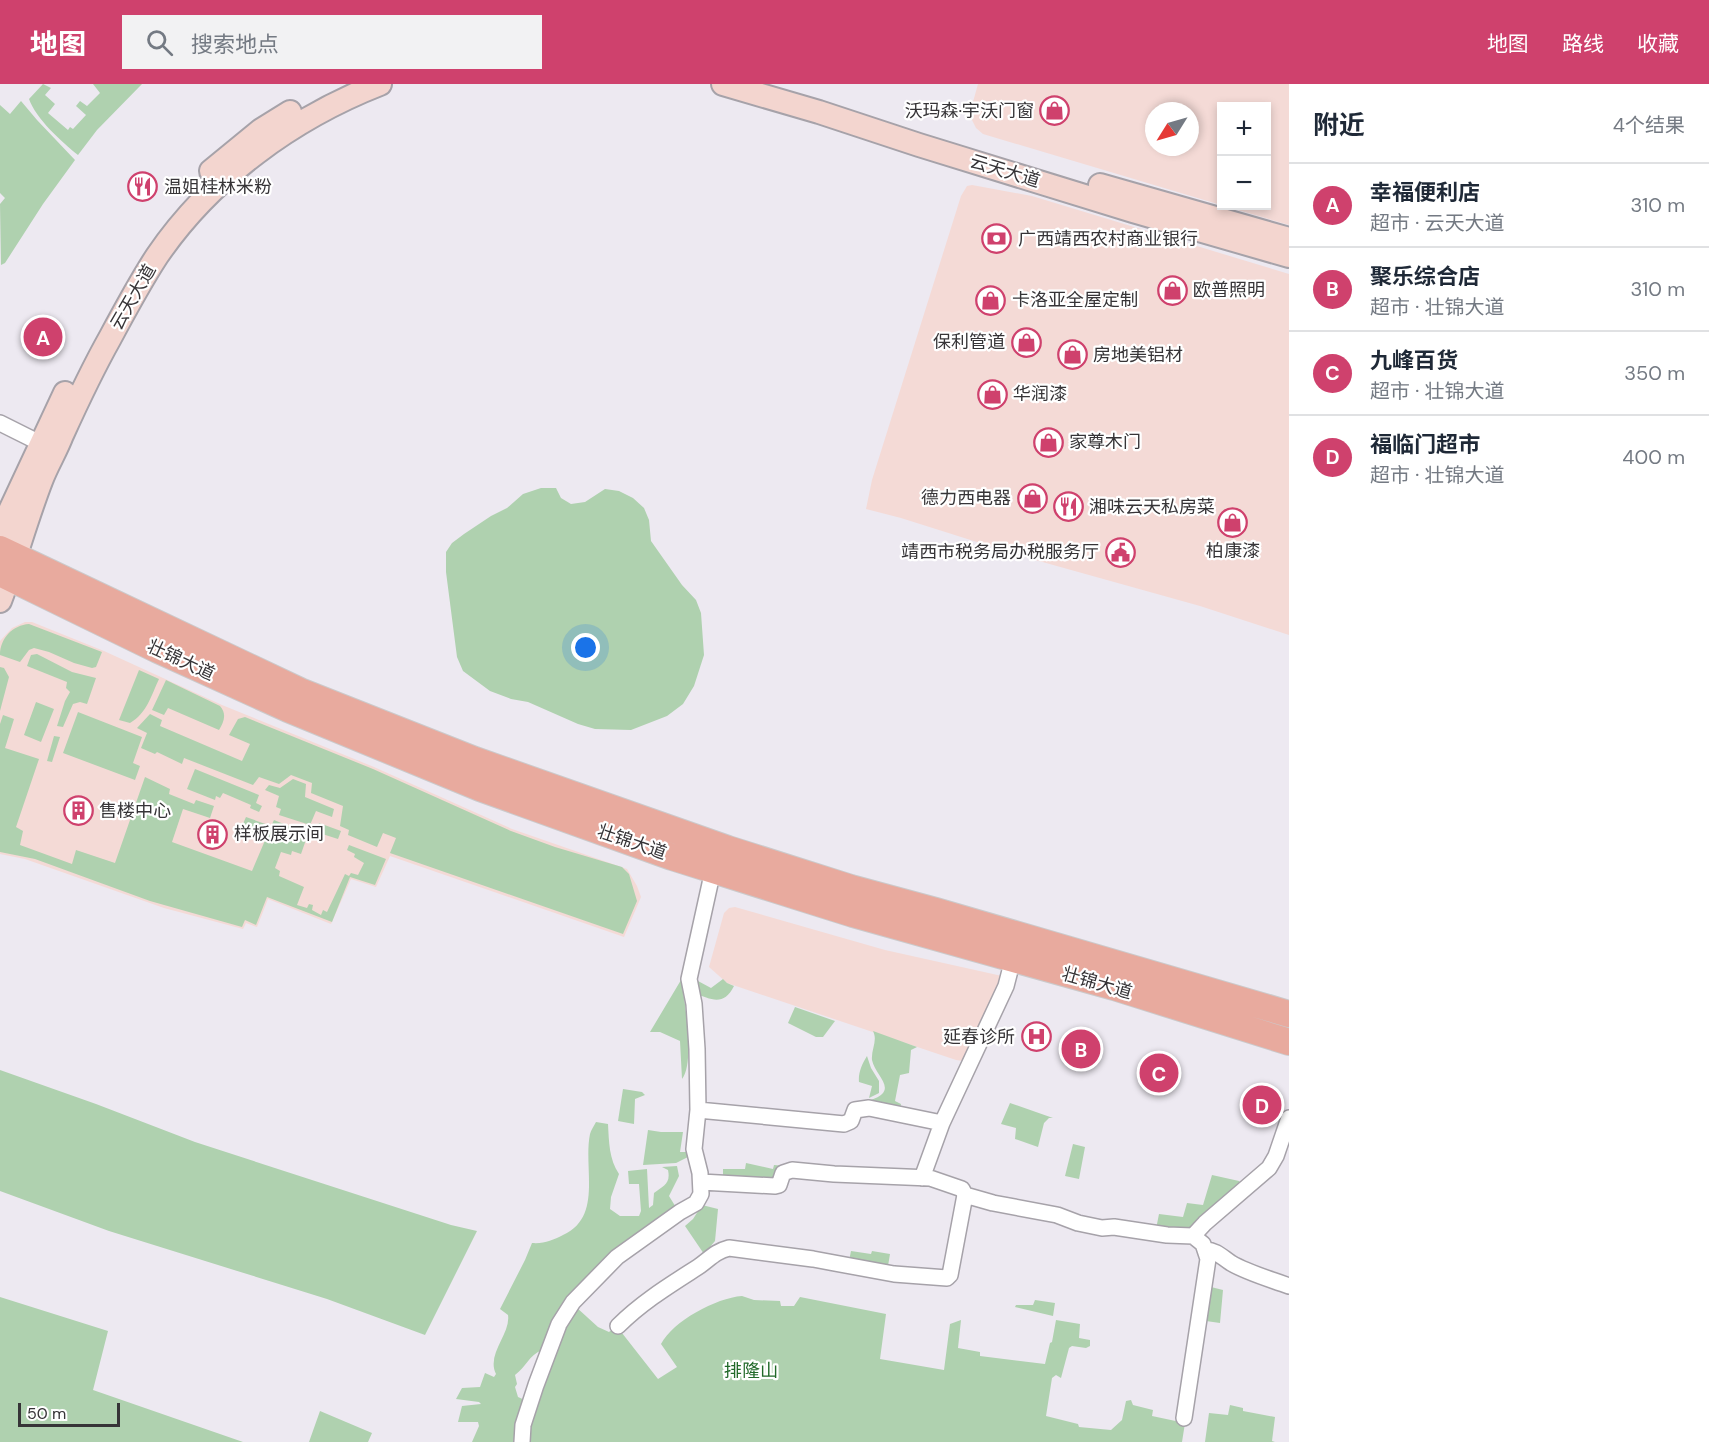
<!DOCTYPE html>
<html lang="zh">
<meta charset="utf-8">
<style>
:root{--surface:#fff;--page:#f2f2f3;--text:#1f2937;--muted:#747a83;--line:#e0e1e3;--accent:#cf416d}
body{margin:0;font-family:"DM Sans","Noto Sans SC",sans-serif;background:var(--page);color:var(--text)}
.controls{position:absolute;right:18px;top:18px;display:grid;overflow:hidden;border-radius:0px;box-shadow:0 3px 9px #0003}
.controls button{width:54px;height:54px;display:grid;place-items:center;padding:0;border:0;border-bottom:2px solid var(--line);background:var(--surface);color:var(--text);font:30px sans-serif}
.compass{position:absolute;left:1145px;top:18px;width:54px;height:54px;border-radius:50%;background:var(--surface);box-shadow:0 3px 9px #0003;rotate:233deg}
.scale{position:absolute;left:18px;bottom:15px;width:102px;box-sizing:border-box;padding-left:6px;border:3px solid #363437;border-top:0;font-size:16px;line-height:21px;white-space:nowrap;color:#363437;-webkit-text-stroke:4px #fff;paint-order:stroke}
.you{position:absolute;left:586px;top:564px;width:21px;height:21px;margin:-15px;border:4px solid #fff;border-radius:50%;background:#1a73e8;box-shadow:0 0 0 9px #1a73e833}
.badge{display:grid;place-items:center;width:39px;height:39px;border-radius:50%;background:var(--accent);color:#fff;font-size:20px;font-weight:700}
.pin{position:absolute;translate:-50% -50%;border:3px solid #fff;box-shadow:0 2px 6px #0006}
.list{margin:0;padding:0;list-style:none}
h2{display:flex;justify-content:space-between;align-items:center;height:78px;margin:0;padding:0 24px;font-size:26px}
h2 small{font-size:20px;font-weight:400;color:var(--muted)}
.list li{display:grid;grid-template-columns:39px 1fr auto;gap:18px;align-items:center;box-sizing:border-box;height:84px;padding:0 24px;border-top:2px solid var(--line)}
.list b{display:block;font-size:22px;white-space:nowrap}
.list p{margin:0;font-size:20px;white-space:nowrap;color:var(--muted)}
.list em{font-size:20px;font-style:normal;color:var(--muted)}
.icon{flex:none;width:33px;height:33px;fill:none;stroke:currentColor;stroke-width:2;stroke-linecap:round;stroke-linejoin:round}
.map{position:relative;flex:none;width:1289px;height:1358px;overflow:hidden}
header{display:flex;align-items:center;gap:36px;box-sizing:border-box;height:84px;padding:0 30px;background:var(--accent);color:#fff}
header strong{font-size:28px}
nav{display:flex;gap:33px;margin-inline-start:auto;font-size:21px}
.search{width:420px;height:54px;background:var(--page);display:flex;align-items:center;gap:15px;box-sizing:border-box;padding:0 21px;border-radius:0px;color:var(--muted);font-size:22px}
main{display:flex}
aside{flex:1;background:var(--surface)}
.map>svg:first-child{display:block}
.commercial{fill:#f4dad6;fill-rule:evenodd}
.green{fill:#afd1af}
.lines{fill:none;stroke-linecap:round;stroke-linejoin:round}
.street-casing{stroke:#a6a2a9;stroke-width:18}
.secondary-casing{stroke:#a6a2a9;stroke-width:26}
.primary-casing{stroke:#cbcacb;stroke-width:28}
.street{stroke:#fff;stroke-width:15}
.secondary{stroke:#f3d5cf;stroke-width:22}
.primary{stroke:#e8aa9e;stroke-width:26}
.labels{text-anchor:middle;stroke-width:4.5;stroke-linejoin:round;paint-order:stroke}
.poi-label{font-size:18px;fill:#363437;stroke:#fff;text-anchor:start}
.street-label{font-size:18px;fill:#363437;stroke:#fff}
.park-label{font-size:18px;fill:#216929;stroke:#fff}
</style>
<header>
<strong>地图</strong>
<div class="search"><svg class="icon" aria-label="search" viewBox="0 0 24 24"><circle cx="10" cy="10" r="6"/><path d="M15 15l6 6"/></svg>搜索地点</div>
<nav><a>地图</a><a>路线</a><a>收藏</a></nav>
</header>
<main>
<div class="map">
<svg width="1289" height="1358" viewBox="0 0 1289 1358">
<rect width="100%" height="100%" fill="#ede9f1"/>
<path class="commercial" d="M978 0H1289V141L1224 122H1266V22H1222L1221 121 983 50 976 44 972 36 971 25ZM1154 27H1190V63H1154Z
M972 101 1032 112 1289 190V551L1200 522 1021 472 901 434 866 425 872 396 961 112 967 102Z
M25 538H32L104 567 222 621 374 683 512 745 627 785 637 802 641 813 624 853 390 772 376 803 351 795 331 840 268 815 257 843 246 839 243 845 164 824 25 775 0 770V557L12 544Z
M735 823 885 866 1002 892 998 905 963 977 956 976 727 899 709 883 724 829 729 824Z"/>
<path class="green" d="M43 0 51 4 45 11 55 20 48 29 68 46 70 43 73 45 86 31 76 22 80 17 87 22 100 9 93 0H142L97 46 78 71C62 58 36 35 29 15Z
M21 17 37 36 75 76 43 120 5 179 1 181 0 120 5 114 0 109V21L10 30Z
M541 404H556L561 414 571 420 585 418 605 405 619 407 633 414 644 424 649 436 651 457 682 501 696 516 701 529 704 571 694 602 683 620 667 632 631 646 595 645 578 640 528 618 511 615 490 607 463 587 457 573 446 488V468L452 459 464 450 491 432 507 424 523 410Z
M29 540 102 568 96 583 92 584 74 579 49 568 34 564 29 566 20 578 0 571C0 554 13 541 29 540Z
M37 570 72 588 96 594 87 620 80 618 73 620 63 643 57 642 65 617 70 608 66 604 67 598 27 582 31 571Z
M0 583 4 584 9 593 0 627Z
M139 586 159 595C151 612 147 629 130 639L119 636Z
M166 596 220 622C227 630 224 638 219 646L168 624 164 631 152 626Z
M36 618 54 625 41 658 24 651Z
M78 628 142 653 133 679 140 682 135 696 63 669Z
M150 630 162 636 160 642 242 677 250 660 229 651 238 635 245 633 373 685 511 747 555 763 622 783 629 790 637 817 623 850 390 769 396 754 383 749 377 763 348 751 349 746 340 742 343 722 311 709 312 699 291 691 279 700 259 693 253 701 184 674 182 680 157 668 155 670 141 664 147 649 137 644Z
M3 631 14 635 5 664 39 675 16 743 23 747 20 761 72 780 76 766 115 779 145 693 170 705 169 710 194 720 196 716 214 722 210 734 183 725 172 758 252 787 266 754 241 744 246 733 271 742 274 736 308 750 301 770 292 767 291 771 281 768 275 784 280 787 279 792 304 803 297 821 307 824 309 820 313 821 312 826 321 831 323 826 327 828 345 790 349 792 351 789 358 791 364 779 354 773 355 770 347 766 349 761 386 775 375 801 350 793 332 838 267 813 256 841 245 836 242 843 150 817 35 775 0 768V640Z
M54 652 60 653 52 678 47 677Z
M195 685 259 711 256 719 262 722 259 728 250 724 251 721 223 709 220 714 216 712 215 716 187 705Z
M293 695 306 700 305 713 334 725 332 733 316 727 310 741 279 731 281 725 276 723 279 712 265 706 269 701 280 704Z
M319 739 341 747 338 755 316 748Z
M723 895 727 899 734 902C724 922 712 916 694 909L698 897 711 904Z
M681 896C685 917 695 979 682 995L680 957 660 948H650Z
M795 923 835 937 823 953H816L788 939Z
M873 947 917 963 911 966 909 989 900 991 895 1017 901 1020 900 1025 871 1019V1016C900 1006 875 992 872 976 871 965 878 957 873 947Z
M867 972 871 984 879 997V1009L869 1014 872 1002 859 998C858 989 862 980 867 972Z
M0 986 96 1020 195 1058 451 1141 477 1147 425 1251 327 1215 109 1147 0 1107Z
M623 1005 642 1008 645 1011 635 1015 634 1040 618 1037Z
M1010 1019 1053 1034H1049L1044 1039 1038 1063 1015 1055 1016 1044 1001 1040Z
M596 1038 608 1040C609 1058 609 1075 619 1090L611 1113 610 1125 620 1132H639L641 1127 639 1100H629L628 1087 647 1085 649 1124 653 1121 654 1109C663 1102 671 1100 668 1086L662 1083 677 1082 679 1092 669 1112 677 1125 633 1157 542 1266C529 1271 526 1283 515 1291L517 1300 515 1303 518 1313 527 1317 513 1358H472L479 1342 478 1338H458L462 1322 481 1320 479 1318 456 1315 462 1304 480 1303 485 1289 494 1293 496 1290C486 1270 511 1250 508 1231L500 1225 525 1176 532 1159C544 1160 553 1156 563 1151 603 1133 583 1084 590 1050 591 1046 594 1042 596 1038Z
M648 1046 661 1048H683L680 1068H689L690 1072 676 1079 643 1081Z
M1073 1060 1085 1063 1079 1095 1065 1092Z
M746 1079 773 1085 774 1081 786 1082 778 1100 723 1093V1085H745Z
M1212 1091 1239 1097 1241 1100 1192 1143 1156 1145 1159 1130 1183 1133 1187 1119 1203 1121Z
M702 1121 718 1125 715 1157 704 1170 685 1142 693 1135Z
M851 1167 871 1170 872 1167 890 1170 888 1182 849 1177Z
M1207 1202 1223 1206 1220 1239 1206 1237Z
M742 1212 754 1216 780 1217 781 1222H794L800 1213 886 1230 880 1275 944 1286 950 1240 961 1236 958 1264 980 1268V1272L1045 1280 1050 1259 1052 1258 1056 1236 1080 1240 1079 1254 1090 1256V1262L1086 1264 1072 1262 1069 1264 1061 1294 1056 1291 1052 1294 1046 1332 1078 1340 1079 1343 1111 1346 1122 1336 1126 1317 1131 1316 1133 1321 1153 1326 1152 1332 1185 1339 1182 1358H528L532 1326 564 1238 576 1223 598 1243 609 1248 614 1244 622 1249 658 1295 677 1283 661 1260C673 1237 716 1214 742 1212Z
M0 1213 108 1247 93 1306 243 1358H0Z
M1035 1216 1055 1219 1053 1232 1015 1223 1016 1221H1033Z
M1230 1321 1243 1324V1327L1275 1333 1272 1357 1275 1358H1205L1209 1329 1228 1331Z
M320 1327 372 1349 368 1358H309Z"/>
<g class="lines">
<defs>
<path id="street" d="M0 339 34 356
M698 1026 844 1040 851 1037 855 1026 869 1024 942 1039 1006 902 1013 875
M922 1094 942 1039
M701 1098 775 1102 779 1101 783 1089 792 1086 834 1090 930 1094 962 1105 965 1111 993 1119 1057 1131 1078 1139 1102 1144 1114 1143 1167 1151 1193 1152 1203 1160 1208 1175 1184 1334
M1193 1152 1205 1139 1269 1084 1276 1072 1289 1034
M1206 1166C1216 1166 1223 1174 1231 1179 1248 1189 1270 1195 1289 1202
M618 1242C642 1218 670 1201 698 1183 710 1175 714 1168 729 1164L813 1175 894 1190 947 1194 950 1191 965 1111
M522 1358 523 1341 536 1301 559 1240 573 1218 617 1173 680 1128 696 1119 701 1110 700 1089 694 1065 698 1026 697 965 694 920 689 895 713 786"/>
<path id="secondary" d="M723 0 819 28 919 61 1133 127 1289 172
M211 87 261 46 290 28
M1100 101 1289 155
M0 454 7 433 65 309
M0 517C15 477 26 436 41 397 47 381 56 367 62 351 77 318 92 286 110 254 125 226 140 198 157 172 211 93 293 34 380 0"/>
<path id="primary" d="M0 465 300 607 475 676 728 765 851 804 936 827 1289 930
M0 489 158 566 288 625 480 704 672 773 853 830 1114 903 1289 958"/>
</defs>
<use href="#street" class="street-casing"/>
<use href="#secondary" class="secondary-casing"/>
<use href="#primary" class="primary-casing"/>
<use href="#street" class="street"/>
<use href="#secondary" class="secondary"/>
<use href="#primary" class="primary"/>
</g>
<defs>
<symbol id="shop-ring" viewBox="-11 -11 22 22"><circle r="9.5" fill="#fff" stroke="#cf416d" stroke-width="1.5"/><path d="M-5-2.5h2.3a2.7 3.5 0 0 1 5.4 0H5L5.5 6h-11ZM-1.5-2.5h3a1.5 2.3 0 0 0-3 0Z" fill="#cf416d"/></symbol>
<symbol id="restaurant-ring" viewBox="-11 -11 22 22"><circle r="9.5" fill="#fff" stroke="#cf416d" stroke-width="1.5"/><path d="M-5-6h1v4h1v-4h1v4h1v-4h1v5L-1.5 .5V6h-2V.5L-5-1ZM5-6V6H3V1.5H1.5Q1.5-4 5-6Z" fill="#cf416d"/></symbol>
<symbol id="bank-ring" viewBox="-11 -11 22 22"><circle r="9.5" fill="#fff" stroke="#cf416d" stroke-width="1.5"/><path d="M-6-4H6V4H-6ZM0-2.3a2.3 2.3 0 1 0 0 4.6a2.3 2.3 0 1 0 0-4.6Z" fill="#cf416d"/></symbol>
<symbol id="civic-ring" viewBox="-11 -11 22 22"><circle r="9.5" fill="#fff" stroke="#cf416d" stroke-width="1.5"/><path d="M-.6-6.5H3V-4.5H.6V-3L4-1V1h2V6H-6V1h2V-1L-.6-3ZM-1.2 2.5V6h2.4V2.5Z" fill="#cf416d"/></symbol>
<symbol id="building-ring" viewBox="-11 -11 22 22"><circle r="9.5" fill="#fff" stroke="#cf416d" stroke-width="1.5"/><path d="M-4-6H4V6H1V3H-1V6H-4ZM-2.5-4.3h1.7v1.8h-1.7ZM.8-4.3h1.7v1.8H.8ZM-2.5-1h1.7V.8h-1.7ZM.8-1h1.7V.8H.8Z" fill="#cf416d"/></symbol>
<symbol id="hospital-ring" viewBox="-11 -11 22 22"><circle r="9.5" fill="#fff" stroke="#cf416d" stroke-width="1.5"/><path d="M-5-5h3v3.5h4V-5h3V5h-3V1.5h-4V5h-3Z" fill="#cf416d"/></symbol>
</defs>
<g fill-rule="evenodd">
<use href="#shop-ring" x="1038" y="10" width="33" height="33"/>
<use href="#restaurant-ring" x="126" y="86" width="33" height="33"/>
<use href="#bank-ring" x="980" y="138" width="33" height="33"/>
<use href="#shop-ring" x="1156" y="190" width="33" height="33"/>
<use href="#shop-ring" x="974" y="200" width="33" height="33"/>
<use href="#shop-ring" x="1010" y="242" width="33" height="33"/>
<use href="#shop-ring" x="1056" y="254" width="33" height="33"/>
<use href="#shop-ring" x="976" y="294" width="33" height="33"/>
<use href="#shop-ring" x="1032" y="342" width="33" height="33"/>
<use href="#shop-ring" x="1016" y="398" width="33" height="33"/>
<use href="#restaurant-ring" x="1052" y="406" width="33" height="33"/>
<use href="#shop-ring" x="1216" y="422" width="33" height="33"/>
<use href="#civic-ring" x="1104" y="452" width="33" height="33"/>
<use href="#building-ring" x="62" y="710" width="33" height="33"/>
<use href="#building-ring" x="196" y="734" width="33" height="33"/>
<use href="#hospital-ring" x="1020" y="936" width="33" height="33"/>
</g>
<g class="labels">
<g class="poi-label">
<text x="1034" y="33" text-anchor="end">沃玛森·宇沃门窗</text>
<text x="164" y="109">温姐桂林米粉</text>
<text x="1018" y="161">广西靖西农村商业银行</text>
<text x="1193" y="212">欧普照明</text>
<text x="1012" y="222">卡洛亚全屋定制</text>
<text x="1005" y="264" text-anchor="end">保利管道</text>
<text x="1093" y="277">房地美铝材</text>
<text x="1013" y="316">华润漆</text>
<text x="1069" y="364">家尊木门</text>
<text x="1011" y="420" text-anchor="end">德力西电器</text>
<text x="1089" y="429">湘味云天私房菜</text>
<text x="1233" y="473" text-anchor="middle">柏康漆</text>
<text x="1099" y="474" text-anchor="end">靖西市税务局办税服务厅</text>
<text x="99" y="733">售楼中心</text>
<text x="234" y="756">样板展示间</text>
<text x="1015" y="959" text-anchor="end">延春诊所</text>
</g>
<g class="street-label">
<text transform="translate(1005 87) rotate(17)" y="6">云天大道</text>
<text transform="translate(133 213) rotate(-60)" y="6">云天大道</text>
<text transform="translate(181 576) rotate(25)" y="6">壮锦大道</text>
<text transform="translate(632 758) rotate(19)" y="6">壮锦大道</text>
<text transform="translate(1097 899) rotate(16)" y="6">壮锦大道</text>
</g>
<g class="park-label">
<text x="751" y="1293">排隆山</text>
</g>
</g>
</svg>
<div class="controls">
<button>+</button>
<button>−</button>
</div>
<svg class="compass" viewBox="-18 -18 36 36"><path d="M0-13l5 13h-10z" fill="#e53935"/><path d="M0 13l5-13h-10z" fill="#747a83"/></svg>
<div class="scale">50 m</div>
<div class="you"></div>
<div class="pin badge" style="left:43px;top:253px">A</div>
<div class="pin badge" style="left:1081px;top:965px">B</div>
<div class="pin badge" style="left:1159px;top:989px">C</div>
<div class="pin badge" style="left:1262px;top:1021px">D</div>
</div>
<aside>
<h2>附近<small>4个结果</small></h2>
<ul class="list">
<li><span class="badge">A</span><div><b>幸福便利店</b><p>超市 · 云天大道</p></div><em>310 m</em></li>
<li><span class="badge">B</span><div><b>聚乐综合店</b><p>超市 · 壮锦大道</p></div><em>310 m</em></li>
<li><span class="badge">C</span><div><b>九峰百货</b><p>超市 · 壮锦大道</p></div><em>350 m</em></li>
<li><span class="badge">D</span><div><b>福临门超市</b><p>超市 · 壮锦大道</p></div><em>400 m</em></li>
</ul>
</aside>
</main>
